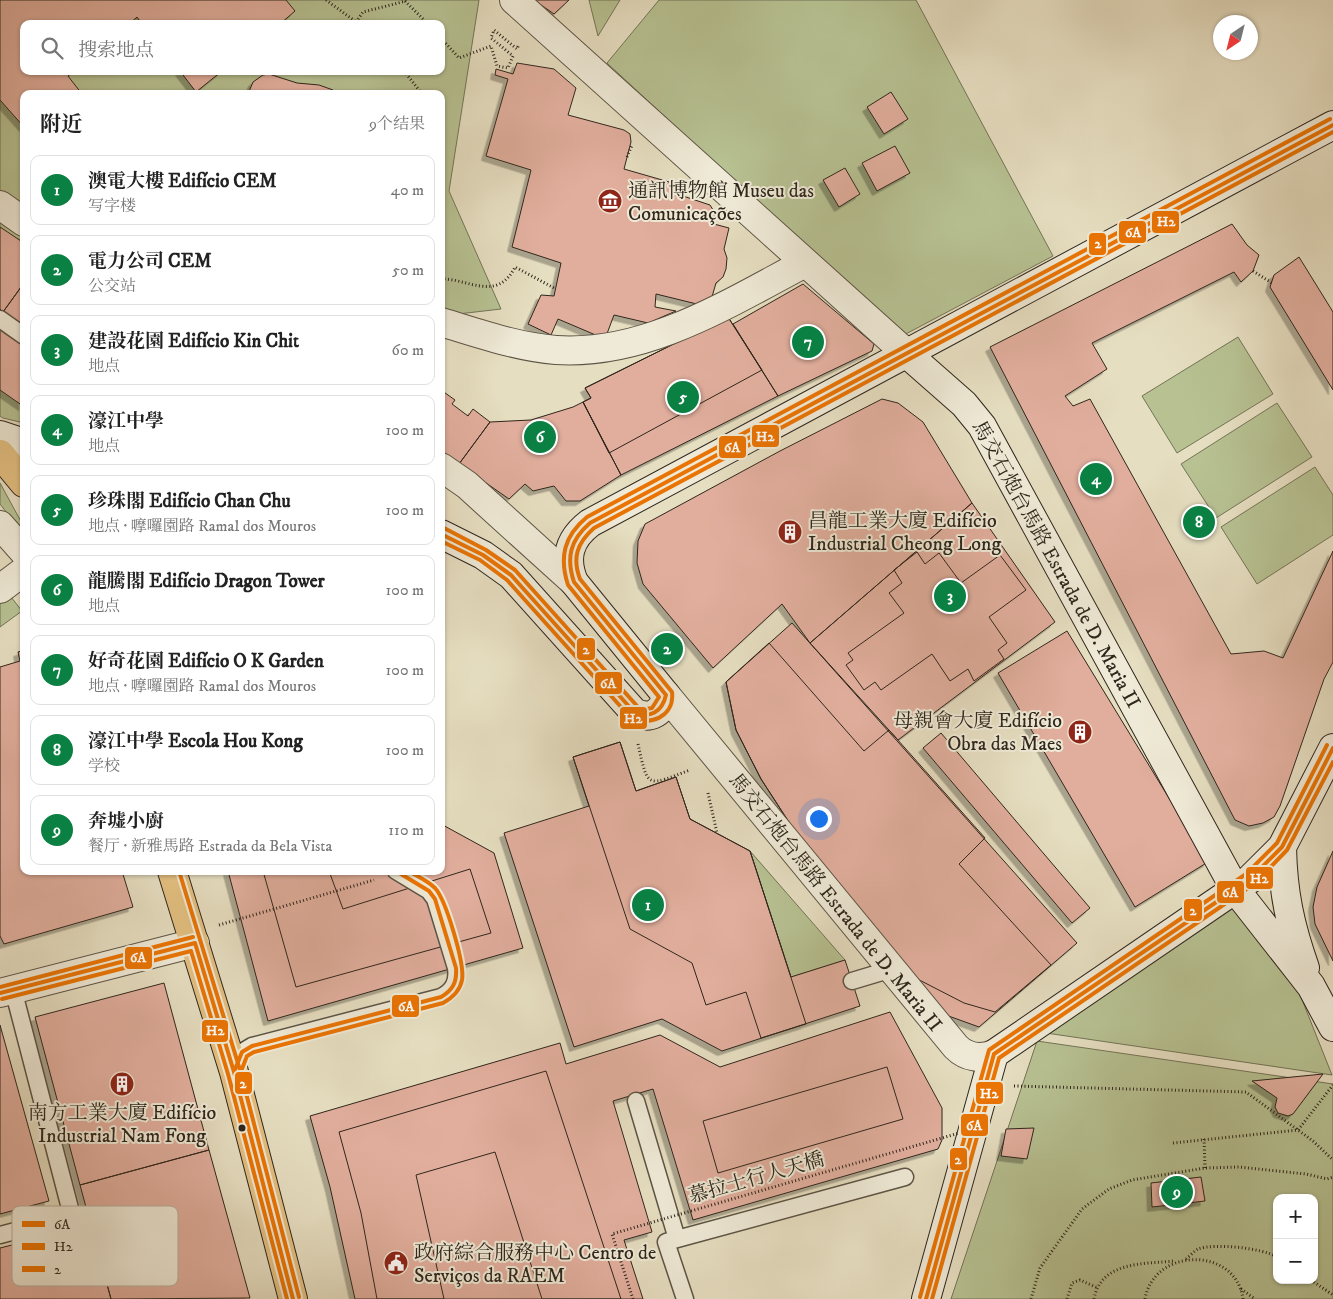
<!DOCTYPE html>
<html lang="zh">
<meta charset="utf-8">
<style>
:root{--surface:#fff;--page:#f6f6f6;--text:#222;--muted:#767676;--line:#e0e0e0;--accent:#0b8043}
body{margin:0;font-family:"IM FELL DW Pica","Noto Serif SC",serif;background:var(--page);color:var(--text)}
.controls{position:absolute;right:15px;bottom:15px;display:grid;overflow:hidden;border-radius:10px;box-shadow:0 1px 4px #0004}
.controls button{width:45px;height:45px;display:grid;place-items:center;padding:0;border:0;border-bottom:1px solid var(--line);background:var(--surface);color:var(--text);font:25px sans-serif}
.compass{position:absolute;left:1213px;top:15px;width:45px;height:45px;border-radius:50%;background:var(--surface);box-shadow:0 1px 4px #0004;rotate:215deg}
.you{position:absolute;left:818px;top:818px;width:18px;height:18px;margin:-12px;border:4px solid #fff;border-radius:50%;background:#1a73e8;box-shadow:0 0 0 8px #1a73e833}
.badge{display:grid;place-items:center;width:32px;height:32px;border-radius:50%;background:var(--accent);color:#fff;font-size:16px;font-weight:700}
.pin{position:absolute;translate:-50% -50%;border:2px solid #fff;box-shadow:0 1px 5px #0006}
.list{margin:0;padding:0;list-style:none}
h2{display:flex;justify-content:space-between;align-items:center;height:65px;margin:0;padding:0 20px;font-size:21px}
h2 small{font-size:16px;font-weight:400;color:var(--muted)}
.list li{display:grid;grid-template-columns:32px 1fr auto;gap:15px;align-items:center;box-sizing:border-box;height:70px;margin:0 10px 10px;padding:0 10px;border:1px solid var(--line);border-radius:10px}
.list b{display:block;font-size:19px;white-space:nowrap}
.list p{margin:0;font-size:16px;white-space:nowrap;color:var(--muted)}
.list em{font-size:16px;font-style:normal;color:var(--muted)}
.icon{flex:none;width:28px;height:28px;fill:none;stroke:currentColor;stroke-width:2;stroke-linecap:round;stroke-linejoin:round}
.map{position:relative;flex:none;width:1333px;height:1299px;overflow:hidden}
.search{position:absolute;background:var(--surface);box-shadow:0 1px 4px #0004;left:20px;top:20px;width:425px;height:55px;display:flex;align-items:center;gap:12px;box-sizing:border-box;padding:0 18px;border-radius:10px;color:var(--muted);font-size:19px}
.panel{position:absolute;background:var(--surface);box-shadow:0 1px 4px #0004;left:20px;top:90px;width:425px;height:785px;border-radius:10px}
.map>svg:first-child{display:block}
.green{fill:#b7c192;stroke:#737457;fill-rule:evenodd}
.building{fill:#e1ae9d;stroke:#2f261c;filter:url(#shadow)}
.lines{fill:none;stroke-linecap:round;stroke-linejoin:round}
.lane-casing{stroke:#5d5445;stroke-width:19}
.street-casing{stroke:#5d5445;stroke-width:30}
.secondary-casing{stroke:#2f261c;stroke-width:30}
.primary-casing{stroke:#2f261c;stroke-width:30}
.path{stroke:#2f261c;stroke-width:3;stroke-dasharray:1 2.5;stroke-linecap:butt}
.lane{stroke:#efead7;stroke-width:16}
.street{stroke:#efead7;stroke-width:28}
.secondary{stroke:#efead7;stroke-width:28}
.primary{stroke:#e3bf80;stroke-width:28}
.path-bridge{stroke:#2f261c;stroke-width:3;stroke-dasharray:1 2.5;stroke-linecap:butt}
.bus-1-casing{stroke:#efead7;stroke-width:8}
.bus-2-casing{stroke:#efead7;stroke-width:8}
.bus-3-casing{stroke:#efead7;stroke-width:8}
.bus-1{stroke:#ea7403;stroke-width:4}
.bus-2{stroke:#ea7403;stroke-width:4}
.bus-3{stroke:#ea7403;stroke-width:4}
.bus-dot{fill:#2f261c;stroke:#efead7;stroke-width:2}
.labels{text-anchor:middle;stroke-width:4;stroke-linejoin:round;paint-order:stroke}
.poi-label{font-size:20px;fill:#2f261c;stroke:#efead7;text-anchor:start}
.street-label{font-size:20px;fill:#2f261c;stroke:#efead7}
.key{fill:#efead7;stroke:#b5af9f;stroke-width:1}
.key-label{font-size:14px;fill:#2f261c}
.line-badge{stroke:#efead7;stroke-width:2}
.badge-label{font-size:14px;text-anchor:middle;font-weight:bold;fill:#fff}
</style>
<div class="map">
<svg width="1333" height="1299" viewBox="0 0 1333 1299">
<defs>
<filter id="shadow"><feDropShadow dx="-4.5" dy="4.5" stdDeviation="0" flood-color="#0004"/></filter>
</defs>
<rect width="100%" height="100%" fill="#e6dec1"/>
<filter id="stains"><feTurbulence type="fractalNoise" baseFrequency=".004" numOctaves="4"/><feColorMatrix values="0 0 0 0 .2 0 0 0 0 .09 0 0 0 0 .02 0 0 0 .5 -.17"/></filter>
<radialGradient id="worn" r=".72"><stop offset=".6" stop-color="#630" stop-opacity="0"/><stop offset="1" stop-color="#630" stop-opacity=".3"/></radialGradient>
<path class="green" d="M0 0H479L449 191 501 309 441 316V94H24V423L3 418 0 416ZM24 24H441V71H24Z
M589 0H620L598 36Z
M659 0H916L1053 256 902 336 607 63Z
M1238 337 1273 394 1177 453 1142 396Z
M1277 403 1312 457 1216 518 1181 464Z
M1315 467 1333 495V535L1257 584 1221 527Z
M0 483 24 527V535L0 504Z
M4 588 22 611 0 627V591Z
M750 851 845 960 791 977Z
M1231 903 1297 987 1332 1075 1046 1033Z
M1037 1041 1333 1084V1299H951ZM1277 1198H1314V1280H1277Z"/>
<path class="building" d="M0 0H286L295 11 280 24H142L137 17 129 24H24V71H74L68 76 82 94H24V127L0 100Z
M534 0H569L554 14Z
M517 63 554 69 576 88 568 115 624 130 630 134 631 142 624 169 683 186V196L710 205 715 213 714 224 729 228 724 249 727 258 726 269 723 277 716 283 709 307 656 294 655 307 676 311 648 323 614 315 605 339 558 319 551 335 528 324 541 295 554 296 561 263 512 247 531 170 486 156 508 79 495 75 496 69 513 74Z
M180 71H222L196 92Z
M269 74 297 83 319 85 333 90 332 94H248L253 82 263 75Z
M891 92 908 119 884 134 867 107Z
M895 146 910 173 877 191 862 163Z
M845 168 860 194 839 207 823 180Z
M1232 224 1247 245 1259 255 1253 271 1241 282 1234 272 1092 343 1107 369 1065 396 1073 406 1090 399 1231 654 1264 651 1283 658 1333 551V662L1324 679 1280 806 1274 817 1263 823 1249 826 1235 820 990 347Z
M0 227 24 243V283L3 312 0 309Z
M1299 257 1333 312V390L1270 287 1274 275Z
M24 283V326L3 312Z
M803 284 874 344 872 351 778 396 733 324Z
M728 317 778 396 621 475 583 402 591 398 585 388Z
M728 317 762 370 609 453 583 402 591 398 585 388Z
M0 329 24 345 23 406 0 390Z
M441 390 455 400 452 404 468 416 473 409 490 422 459 464 441 451Z
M882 399 898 403 923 422 972 503 810 643 782 604 713 668 643 584 637 563 638 541 645 524 780 451Z
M583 402 621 475 580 501H566L554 486 533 491 525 484 509 499 459 464 490 422 531 420 573 407Z
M972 503 1055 622 898 740 810 643Z
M917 552 925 564 939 553 961 583 1000 555 1026 590 989 617 1007 643 998 650 1004 659 974 681 968 669 950 681 932 654 881 690 875 682 864 690 846 665 853 660 848 653 904 613 889 593 902 583 894 570Z
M792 623 1077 943 979 1027 943 1014 796 833 761 779 736 730 726 682Z
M1067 631 1208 862 1135 907 998 673Z
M769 643 864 751 889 730 985 838 959 864 1051 965 995 1012 964 1003 898 969 796 833 761 779 736 730 726 682Z
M24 650V871H122L133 907 4 944 0 936V667L20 661 18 652Z
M941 733 1090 908 1072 923 923 748Z
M620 742 636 791 676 777 690 819 750 851 791 977 845 960 860 1006 722 1051 662 1019 574 1047 504 833 589 806 573 757Z
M620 742 636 791 676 777 690 819 750 851 806 1024 761 1038 746 992 706 1005 692 963 630 929 573 757Z
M441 824 494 853 523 948 268 1021 228 871H441Z
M1333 851V961L1315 924 1313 907 1317 887Z
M470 869 491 933 296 987 263 871H329L343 909Z
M164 983 209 1150 80 1185 35 1017Z
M890 1012 942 1108V1140L938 1149 693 1220 653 1089 613 1101 652 1232 624 1240 643 1299H355L330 1187 310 1116 560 1043 566 1064 660 1035 720 1067Z
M0 1025 49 1201 0 1214Z
M887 1067 903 1119 718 1173 703 1121Z
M546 1071 621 1299H542L495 1152 416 1175 444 1299H377L361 1213 339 1132Z
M1323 1074 1293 1114 1288 1116 1278 1113 1275 1107 1277 1098 1252 1081Z
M1034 1128 1027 1159 1001 1156 1006 1129Z
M209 1150 250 1298 111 1299 80 1185Z
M1201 1177 1205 1201 1152 1207 1151 1183Z
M91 1225 111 1299H0V1248Z"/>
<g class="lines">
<defs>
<path id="lane" d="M0 319 24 336
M852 981 892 969
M234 1072 242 1052 252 1046 441 997C453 991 458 982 456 968L435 899 429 891 396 871
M636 1101 677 1239
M0 1235 72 1216 13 989
M685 1299 666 1242 905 1177"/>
<path id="street" d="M514 0 906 353
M0 205 24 222
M441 322C478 333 517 347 556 350 646 356 729 303 805 263
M441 467 467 485 574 582
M0 525 24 552
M0 589 24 571
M666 695 956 1047C967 1058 981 1059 994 1054
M0 993 195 943"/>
<path id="secondary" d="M906 353 964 404 982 426 1235 889 1311 986 1333 1027
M0 435 24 443
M441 534 483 555 511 575 634 712C650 721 664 712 666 695L574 582C564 558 569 539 590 523L1333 125
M1282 847C1283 893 1290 925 1305 968
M926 1299 994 1054 1250 879 1282 847 1333 748"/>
<path id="primary" d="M0 454 24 483
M172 871 234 1072 293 1299"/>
</defs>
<use href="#lane" class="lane-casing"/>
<use href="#street" class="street-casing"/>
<use href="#secondary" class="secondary-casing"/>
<use href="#primary" class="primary-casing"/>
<path class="path" d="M326 0 359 24
M405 1 428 24
M356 22 363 12 406 1
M441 38 459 58 491 46 497 66 508 68 513 56 491 38 494 30 517 49 519 44
M404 71 422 94
M627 157 632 145
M1253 271 1272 283
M441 279C467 278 497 303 515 267L556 289
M638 744C648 790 647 786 690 770
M708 793 717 833
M219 925 374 880
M1014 1086 1246 1092 1313 1141 1333 1160
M1204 1139 1205 1168
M1173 1143 1298 1130 1333 1085
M1186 1259C1190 1256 1194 1251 1198 1249 1214 1243 1263 1248 1277 1257
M1311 1280 1333 1295
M1241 1289 1255 1299
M1031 1299 1040 1268 1082 1209 1109 1189 1132 1180 1205 1168 1239 1167 1306 1174 1327 1179 1333 1177
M1067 1299 1072 1283 1080 1280 1098 1288
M1094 1299C1101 1261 1144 1264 1174 1261
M1145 1299C1154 1247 1236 1246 1243 1299"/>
<use href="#lane" class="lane"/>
<use href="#street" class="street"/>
<use href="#secondary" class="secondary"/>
<use href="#primary" class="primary"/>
<path class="path-bridge" d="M633 1299 612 1234 973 1129"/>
<defs>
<path id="bus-1" d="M441 534 483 555 511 575 634 712C650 719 662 712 666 695L574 582C566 558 570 540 590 523L1333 125
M0 993 195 943 234 1072 293 1299
M234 1072 242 1052 252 1046 441 997C453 990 457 982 456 968L435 899 429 891 396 871
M926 1299 994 1054 1250 879 1282 847 1333 748"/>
<path id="bus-2" d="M441 541 480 560 507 580 630 717C649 727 675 717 672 692L580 579C572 558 577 543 594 528L1333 132
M2 999 191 951 228 1074 287 1299
M240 1074 247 1056 254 1052 443 1003C452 998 460 991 462 980 465 964 446 900 435 888 428 881 417 876 408 871
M932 1299 999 1058 1254 884 1287 850 1333 762"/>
<path id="bus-3" d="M444 528 486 550 515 570 638 707 646 709 652 708 659 697 568 585C559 557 564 536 587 517L1330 119
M179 871 240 1070 299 1297
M0 987 193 937
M920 1297 989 1050 1246 874 1277 843 1327 745"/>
</defs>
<use href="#bus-1" class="bus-1-casing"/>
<use href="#bus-2" class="bus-2-casing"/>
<use href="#bus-3" class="bus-3-casing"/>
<use href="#bus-1" class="bus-1"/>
<use href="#bus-2" class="bus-2"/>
<use href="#bus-3" class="bus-3"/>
</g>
<defs>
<symbol id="museum-disc" viewBox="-11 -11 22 22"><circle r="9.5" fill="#8f2418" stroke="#efead7"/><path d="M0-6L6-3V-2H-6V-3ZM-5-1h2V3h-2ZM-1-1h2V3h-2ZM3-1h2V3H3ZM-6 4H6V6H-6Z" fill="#fff"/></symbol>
<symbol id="building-disc" viewBox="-11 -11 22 22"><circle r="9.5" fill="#8f2418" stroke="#efead7"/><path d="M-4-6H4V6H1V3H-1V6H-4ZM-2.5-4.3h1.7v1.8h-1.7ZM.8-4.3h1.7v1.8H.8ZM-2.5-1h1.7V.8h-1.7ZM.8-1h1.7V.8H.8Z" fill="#fff"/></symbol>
<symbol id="civic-disc" viewBox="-11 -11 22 22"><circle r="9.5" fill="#8f2418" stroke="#efead7"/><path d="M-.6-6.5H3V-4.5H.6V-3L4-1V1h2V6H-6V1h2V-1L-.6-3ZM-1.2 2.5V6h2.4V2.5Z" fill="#fff"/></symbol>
</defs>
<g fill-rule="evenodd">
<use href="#museum-disc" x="596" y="187" width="28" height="28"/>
<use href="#building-disc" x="776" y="518" width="28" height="28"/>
<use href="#building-disc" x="1066" y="718" width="28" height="28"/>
<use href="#building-disc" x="108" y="1070" width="28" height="28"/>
<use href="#civic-disc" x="382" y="1249" width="28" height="28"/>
</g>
<circle class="bus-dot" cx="242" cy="1128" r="4.5"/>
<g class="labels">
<g class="poi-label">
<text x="628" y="197">通訊博物館 Museu das<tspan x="628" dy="23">Comunicações</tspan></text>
<text x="808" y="527">昌龍工業大廈 Edifício<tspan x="808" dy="23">Industrial Cheong Long</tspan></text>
<text x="1062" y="727" text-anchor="end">母親會大廈 Edifício<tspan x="1062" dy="23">Obra das Maes</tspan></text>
<text x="122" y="1119" text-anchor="middle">南方工業大廈 Edifício<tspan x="122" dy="23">Industrial Nam Fong</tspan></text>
<text x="414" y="1259">政府綜合服務中心 Centro de<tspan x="414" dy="23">Serviços da RAEM</tspan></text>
</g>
<g class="street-label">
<text transform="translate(1057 564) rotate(61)" y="7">馬交石炮台馬路 Estrada de D. Maria II</text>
<text transform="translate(836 902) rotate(51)" y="7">馬交石炮台馬路 Estrada de D. Maria II</text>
<text transform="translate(756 1177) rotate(-16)" y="7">慕拉士行人天橋</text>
</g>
</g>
<rect x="12" y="1206" width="166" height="80" rx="8" class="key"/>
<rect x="22" y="1221" width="23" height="6" fill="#ea7403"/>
<rect x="22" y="1243" width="23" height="7" fill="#ea7403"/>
<rect x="22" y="1266" width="23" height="6" fill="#ea7403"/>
<g class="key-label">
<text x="54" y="1229">6A</text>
<text x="54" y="1251">H2</text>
<text x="54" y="1274">2</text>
</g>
<g class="line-badge">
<rect x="1151" y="210" width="29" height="24" rx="5" fill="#ea7403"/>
<rect x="1118" y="220" width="29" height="24" rx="5" fill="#ea7403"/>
<rect x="1088" y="232" width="19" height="24" rx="5" fill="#ea7403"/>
<rect x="751" y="424" width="29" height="24" rx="5" fill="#ea7403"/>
<rect x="718" y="435" width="29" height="24" rx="5" fill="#ea7403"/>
<rect x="576" y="637" width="20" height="24" rx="5" fill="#ea7403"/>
<rect x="594" y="671" width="29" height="24" rx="5" fill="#ea7403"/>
<rect x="619" y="706" width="29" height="24" rx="5" fill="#ea7403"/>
<rect x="1245" y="866" width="29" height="24" rx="5" fill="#ea7403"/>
<rect x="1216" y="880" width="29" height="24" rx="5" fill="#ea7403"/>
<rect x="1183" y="898" width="20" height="24" rx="5" fill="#ea7403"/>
<rect x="124" y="946" width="29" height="24" rx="5" fill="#ea7403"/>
<rect x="391" y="994" width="29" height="24" rx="5" fill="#ea7403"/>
<rect x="201" y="1019" width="28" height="24" rx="5" fill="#ea7403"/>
<rect x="234" y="1071" width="19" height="24" rx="5" fill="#ea7403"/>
<rect x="975" y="1081" width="29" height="24" rx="5" fill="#ea7403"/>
<rect x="960" y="1113" width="29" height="24" rx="5" fill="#ea7403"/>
<rect x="949" y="1147" width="19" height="24" rx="5" fill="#ea7403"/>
</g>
<g class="badge-label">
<text x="1166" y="226">H2</text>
<text x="1133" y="237">6A</text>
<text x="1098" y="248">2</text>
<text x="765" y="441">H2</text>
<text x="732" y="452">6A</text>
<text x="586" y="654">2</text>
<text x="608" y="688">6A</text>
<text x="633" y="723">H2</text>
<text x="1259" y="883">H2</text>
<text x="1230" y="897">6A</text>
<text x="1193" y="915">2</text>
<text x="138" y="962">6A</text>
<text x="406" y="1011">6A</text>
<text x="215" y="1035">H2</text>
<text x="243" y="1088">2</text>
<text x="989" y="1098">H2</text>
<text x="974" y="1130">6A</text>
<text x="958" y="1164">2</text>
</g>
<rect width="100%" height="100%" filter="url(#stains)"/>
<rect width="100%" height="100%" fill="url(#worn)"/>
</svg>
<div class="controls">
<button>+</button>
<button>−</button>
</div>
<svg class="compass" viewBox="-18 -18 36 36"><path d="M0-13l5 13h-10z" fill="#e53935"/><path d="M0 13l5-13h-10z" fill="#767676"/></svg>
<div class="you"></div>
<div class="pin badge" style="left:648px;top:905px">1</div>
<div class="pin badge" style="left:667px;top:649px">2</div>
<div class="pin badge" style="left:950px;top:596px">3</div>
<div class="pin badge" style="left:1096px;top:479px">4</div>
<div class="pin badge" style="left:683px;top:397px">5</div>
<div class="pin badge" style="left:540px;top:437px">6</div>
<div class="pin badge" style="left:808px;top:342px">7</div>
<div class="pin badge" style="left:1199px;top:522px">8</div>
<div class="pin badge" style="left:1177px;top:1192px">9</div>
<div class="search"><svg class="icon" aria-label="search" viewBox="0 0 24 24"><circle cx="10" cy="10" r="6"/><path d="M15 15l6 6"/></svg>搜索地点</div>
<section class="panel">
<h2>附近<small>9个结果</small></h2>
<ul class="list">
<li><span class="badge">1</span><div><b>澳電大樓 Edifício CEM</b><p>写字楼</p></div><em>40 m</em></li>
<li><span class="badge">2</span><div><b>電力公司 CEM</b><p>公交站</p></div><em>50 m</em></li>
<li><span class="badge">3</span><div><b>建設花園 Edifício Kin Chit</b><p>地点</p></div><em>60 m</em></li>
<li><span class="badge">4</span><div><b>濠江中學</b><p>地点</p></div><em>100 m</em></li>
<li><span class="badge">5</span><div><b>珍珠閣 Edifício Chan Chu</b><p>地点 · 嚤囉園路 Ramal dos Mouros</p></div><em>100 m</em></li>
<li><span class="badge">6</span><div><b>龍騰閣 Edifício Dragon Tower</b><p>地点</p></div><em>100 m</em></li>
<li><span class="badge">7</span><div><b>好奇花園 Edifício O K Garden</b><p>地点 · 嚤囉園路 Ramal dos Mouros</p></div><em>100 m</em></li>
<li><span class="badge">8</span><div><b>濠江中學 Escola Hou Kong</b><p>学校</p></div><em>100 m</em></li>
<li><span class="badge">9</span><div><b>奔墟小廚</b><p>餐厅 · 新雅馬路 Estrada da Bela Vista</p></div><em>110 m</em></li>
</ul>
</section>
</div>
